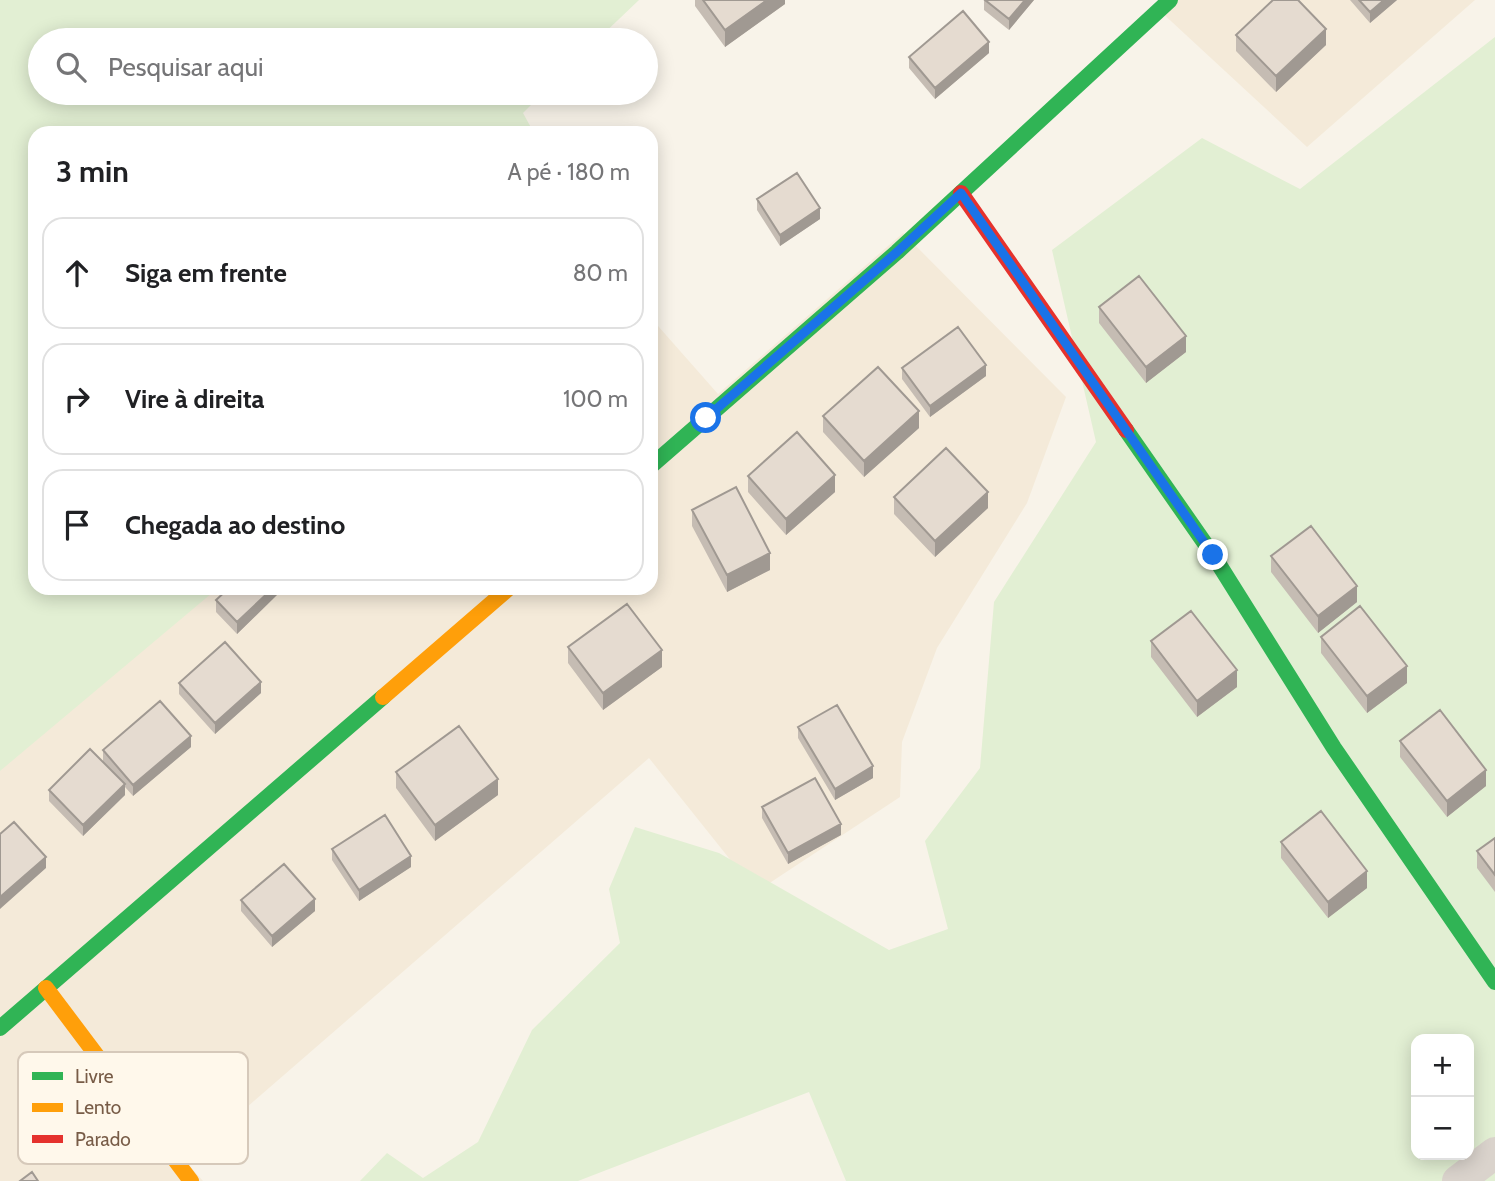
<!DOCTYPE html>
<html lang="pt">
<meta charset="utf-8">
<style>
:root{--surface:#fff;--page:#f2f2f2;--text:#202124;--muted:#757577;--line:#e0e0e0}
body{margin:0;font-family:Cabin,sans-serif;background:var(--page);color:var(--text)}
.controls{position:absolute;right:21px;bottom:21px;display:grid;overflow:hidden;border-radius:14px;box-shadow:0 4px 18px #0003}
.controls button{width:63px;height:63px;display:grid;place-items:center;padding:0;border:0;border-bottom:2px solid var(--line);background:var(--surface);color:var(--text);font:35px sans-serif}
.stop{position:absolute;width:21px;height:21px;margin:-16px;border:5px solid #1a73e8;border-radius:50%;background:#fff}
.stop.end{background:#1a73e8;border-color:#fff;box-shadow:0 2px 7px #0008}
.list{margin:0;padding:0;list-style:none}
h2{display:flex;justify-content:space-between;align-items:center;height:91px;margin:0;padding:0 28px;font-size:30px}
h2 small{font-size:23px;font-weight:400;color:var(--muted)}
.list li{display:grid;grid-template-columns:46px 1fr auto;gap:21px;align-items:center;box-sizing:border-box;height:112px;margin:0 14px 14px;padding:0 14px;border:2px solid var(--line);border-radius:21px}
.list b{display:block;font-size:26px;white-space:nowrap}
.list em{font-size:23px;font-style:normal;color:var(--muted)}
.icon{flex:none;width:38px;height:38px;fill:none;stroke:currentColor;stroke-width:2;stroke-linecap:round;stroke-linejoin:round}
.map{position:relative;flex:none;width:1495px;height:1181px;overflow:hidden}
.search{position:absolute;background:var(--surface);box-shadow:0 4px 18px #0003;left:28px;top:28px;width:630px;height:77px;display:flex;align-items:center;gap:18px;box-sizing:border-box;padding:0 24px;border-radius:38px;color:var(--muted);font-size:26px}
.panel{position:absolute;background:var(--surface);box-shadow:0 4px 18px #0003;left:28px;top:126px;width:630px;height:469px;border-radius:21px}
.map>svg:first-child{display:block}
.residential{fill:#f4ead9}
.green{fill:#e2efd3;fill-rule:evenodd}
.lines{fill:none;stroke-linecap:round;stroke-linejoin:round}
.street{stroke:#dad3cc;stroke-width:32}
.fast{stroke:#30b455;stroke-width:16}
.slow{stroke:#ff9f0a;stroke-width:16}
.jam{stroke:#e5322d;stroke-width:16}
.wall{fill:#c5bcb3}
.shaded-wall{fill:#a09992}
.building{fill:#e5dbd0;stroke:#a09992;stroke-width:2}
.route{stroke:#1a73e8;stroke-width:9}
.key{fill:#fff8eb;stroke:#d6c9ba;stroke-width:2}
.key-label{font-size:19px;fill:#785c47}
</style>
<div class="map">
<svg width="1495" height="1181" viewBox="0 0 1495 1181">
<rect width="100%" height="100%" fill="#f8f3e9"/>
<path class="residential" d="M1170 0H1475L1307 147 1159 10Z
M903 233 1066 397 1027 503 937 648 902 742 900 797 756 892 649 758 185 1161 203 1181H0V757L207 588H651V318L718 394Z"/>
<path class="green" d="M0 0H639L597 40H40V93H543L523 113 534 133H35V588H218L0 771Z
M1495 37V1181H846L809 1092 578 1181H360L387 1153 423 1178 478 1142 532 1030 620 943 609 889 635 827 719 853 889 950 948 929 925 841 980 768 994 602 1096 442 1052 250 1202 138 1300 189ZM1416 1039H1469V1155H1416Z"/>
<g class="lines">
<path class="street" d="M1458 1181 1495 1153"/>
<path class="fast" d="M1126 430 1213 555 1334 748 1495 982
M651 466 897 252 1170 0
M0 1028 383 697"/>
<path class="slow" d="M383 697 509 588
M46 988 191 1181"/>
<path class="jam" d="M961 193 1126 430"/>
</g>
<path class="wall" d="M695 0H785V4L725 47 695 6Z
M984 0H1034L1009 30 984 10Z
M1350 0H1397L1370 23Z
M1236 35 1326 45 1276 92 1236 51Z
M989 53 935 99 909 68V57Z
M757 199 820 219 780 246 757 210Z
M1099 307 1186 352 1146 383 1099 323Z
M902 368 986 376 930 417 902 379Z
M823 416 919 428 864 477 823 432Z
M748 476 835 492 786 535 748 492Z
M894 497 988 508 935 557 894 514Z
M692 510 770 570 727 592 692 526Z
M1271 556 1357 602 1318 633 1271 572Z
M281 588V591L237 634 216 612V600Z
M1321 637 1407 683 1367 713 1321 653Z
M1151 641 1237 687 1197 717 1151 657Z
M568 647 662 667 603 710 568 663Z
M179 683 261 693 215 734 179 694Z
M798 727 873 778 835 800 798 738Z
M1400 741 1486 786 1447 817 1400 757Z
M191 747 133 796 125 787V795L83 836 49 801V790L103 761V750Z
M396 772 498 795 435 841 396 788Z
M762 807 841 835 788 864 762 818Z
M1495 838V892L1477 868V851Z
M1281 842 1367 888 1328 918 1281 858Z
M332 849 411 867 359 901 332 860Z
M241 900 315 911 272 947 241 911Z"/>
<path class="shaded-wall" d="M767 0H785V4L725 47V30Z
M1025 0H1034L1009 30V19Z
M1384 0H1397L1370 23V12Z
M1326 29V45L1276 92V76Z
M989 42V53L935 99V88Z
M820 208V219L780 246V235Z
M1186 336V352L1146 383V367Z
M986 365V376L930 417V406Z
M919 411V428L864 477V461Z
M835 475V492L786 535V519Z
M988 492V508L935 557V541Z
M770 553V570L727 592V575Z
M1357 586V602L1318 633V616Z
M273 588H281V591L237 634V622Z
M662 650V667L603 710V693Z
M1407 666V683L1367 713V696Z
M1237 670V687L1197 717V701Z
M261 682V693L215 734V723Z
M191 736V747L133 796V785Z
M873 766V778L835 800V789Z
M1486 770V786L1447 817V801Z
M498 779V795L435 841V825Z
M125 784V795L83 836V825Z
M841 824V835L788 864V853Z
M411 856V867L359 901V890Z
M46 857V868L0 909V897Z
M1367 871V888L1328 918V902Z
M315 899V911L272 947V936Z"/>
<path class="building" d="M703 0H767L725 30Z
M985 0H1025L1009 19Z
M1273 0H1298L1326 29 1276 76 1236 35Z
M1359 0H1384L1370 12Z
M963 11 989 42 935 88 909 57Z
M797 173 820 208 780 235 757 199Z
M1139 276 1186 336 1146 367 1099 307Z
M958 327 986 365 930 406 902 368Z
M878 367 919 411 864 461 823 416Z
M797 432 835 475 786 519 748 476Z
M946 448 988 492 935 541 894 497Z
M736 487 770 553 727 575 692 510Z
M1311 526 1357 586 1318 616 1271 556Z
M229 588H273L237 622 216 600Z
M627 604 662 650 603 693 568 647Z
M1360 606 1407 666 1367 696 1321 637Z
M1191 611 1237 670 1197 701 1151 641Z
M225 642 261 682 215 723 179 683Z
M160 701 191 736 133 785 103 750Z
M837 705 873 766 835 789 798 727Z
M1440 710 1486 770 1447 801 1400 741Z
M459 726 498 779 435 825 396 772Z
M90 749 125 784 83 825 49 790Z
M815 778 841 824 788 853 762 807Z
M1321 811 1367 871 1328 902 1281 842Z
M385 815 411 856 359 890 332 849Z
M14 822 46 857 0 897V834Z
M1495 838V875L1477 851Z
M284 864 315 899 272 936 241 900Z
M32 1172 38 1181H20Z"/>
<g class="lines">
<path class="route" d="M706 418 897 252 961 193 1213 555"/>
</g>
<rect x="18" y="1052" width="230" height="112" rx="10" class="key"/>
<rect x="32" y="1072" width="31" height="8" fill="#30b455"/>
<rect x="32" y="1103" width="31" height="9" fill="#ff9f0a"/>
<rect x="32" y="1135" width="31" height="8" fill="#e5322d"/>
<g class="key-label">
<text x="75" y="1083">Livre</text>
<text x="75" y="1114">Lento</text>
<text x="75" y="1146">Parado</text>
</g>
</svg>
<div class="controls">
<button>+</button>
<button>−</button>
</div>
<div class="stop" style="left:706px;top:418px"></div>
<div class="stop end" style="left:1213px;top:555px"></div>
<div class="search"><svg class="icon" aria-label="search" viewBox="0 0 24 24"><circle cx="10" cy="10" r="6"/><path d="M15 15l6 6"/></svg>Pesquisar aqui</div>
<section class="panel">
<h2>3 min<small>A pé · 180 m</small></h2>
<ul class="list">
<li><svg class="icon" aria-label="ahead" viewBox="0 0 24 24"><path d="M12 20V5M6 11l6-6 6 6"/></svg><div><b>Siga em frente</b></div><em>80 m</em></li>
<li><svg class="icon" aria-label="right" viewBox="0 0 24 24"><path d="M7 20v-9h11M14 6l5 5-5 5"/></svg><div><b>Vire à direita</b></div><em>100 m</em></li>
<li><svg class="icon" aria-label="arrive" viewBox="0 0 24 24"><path d="M6 21V4h12l-3 4 3 4H6"/></svg><div><b>Chegada ao destino</b></div></li>
</ul>
</section>
</div>
